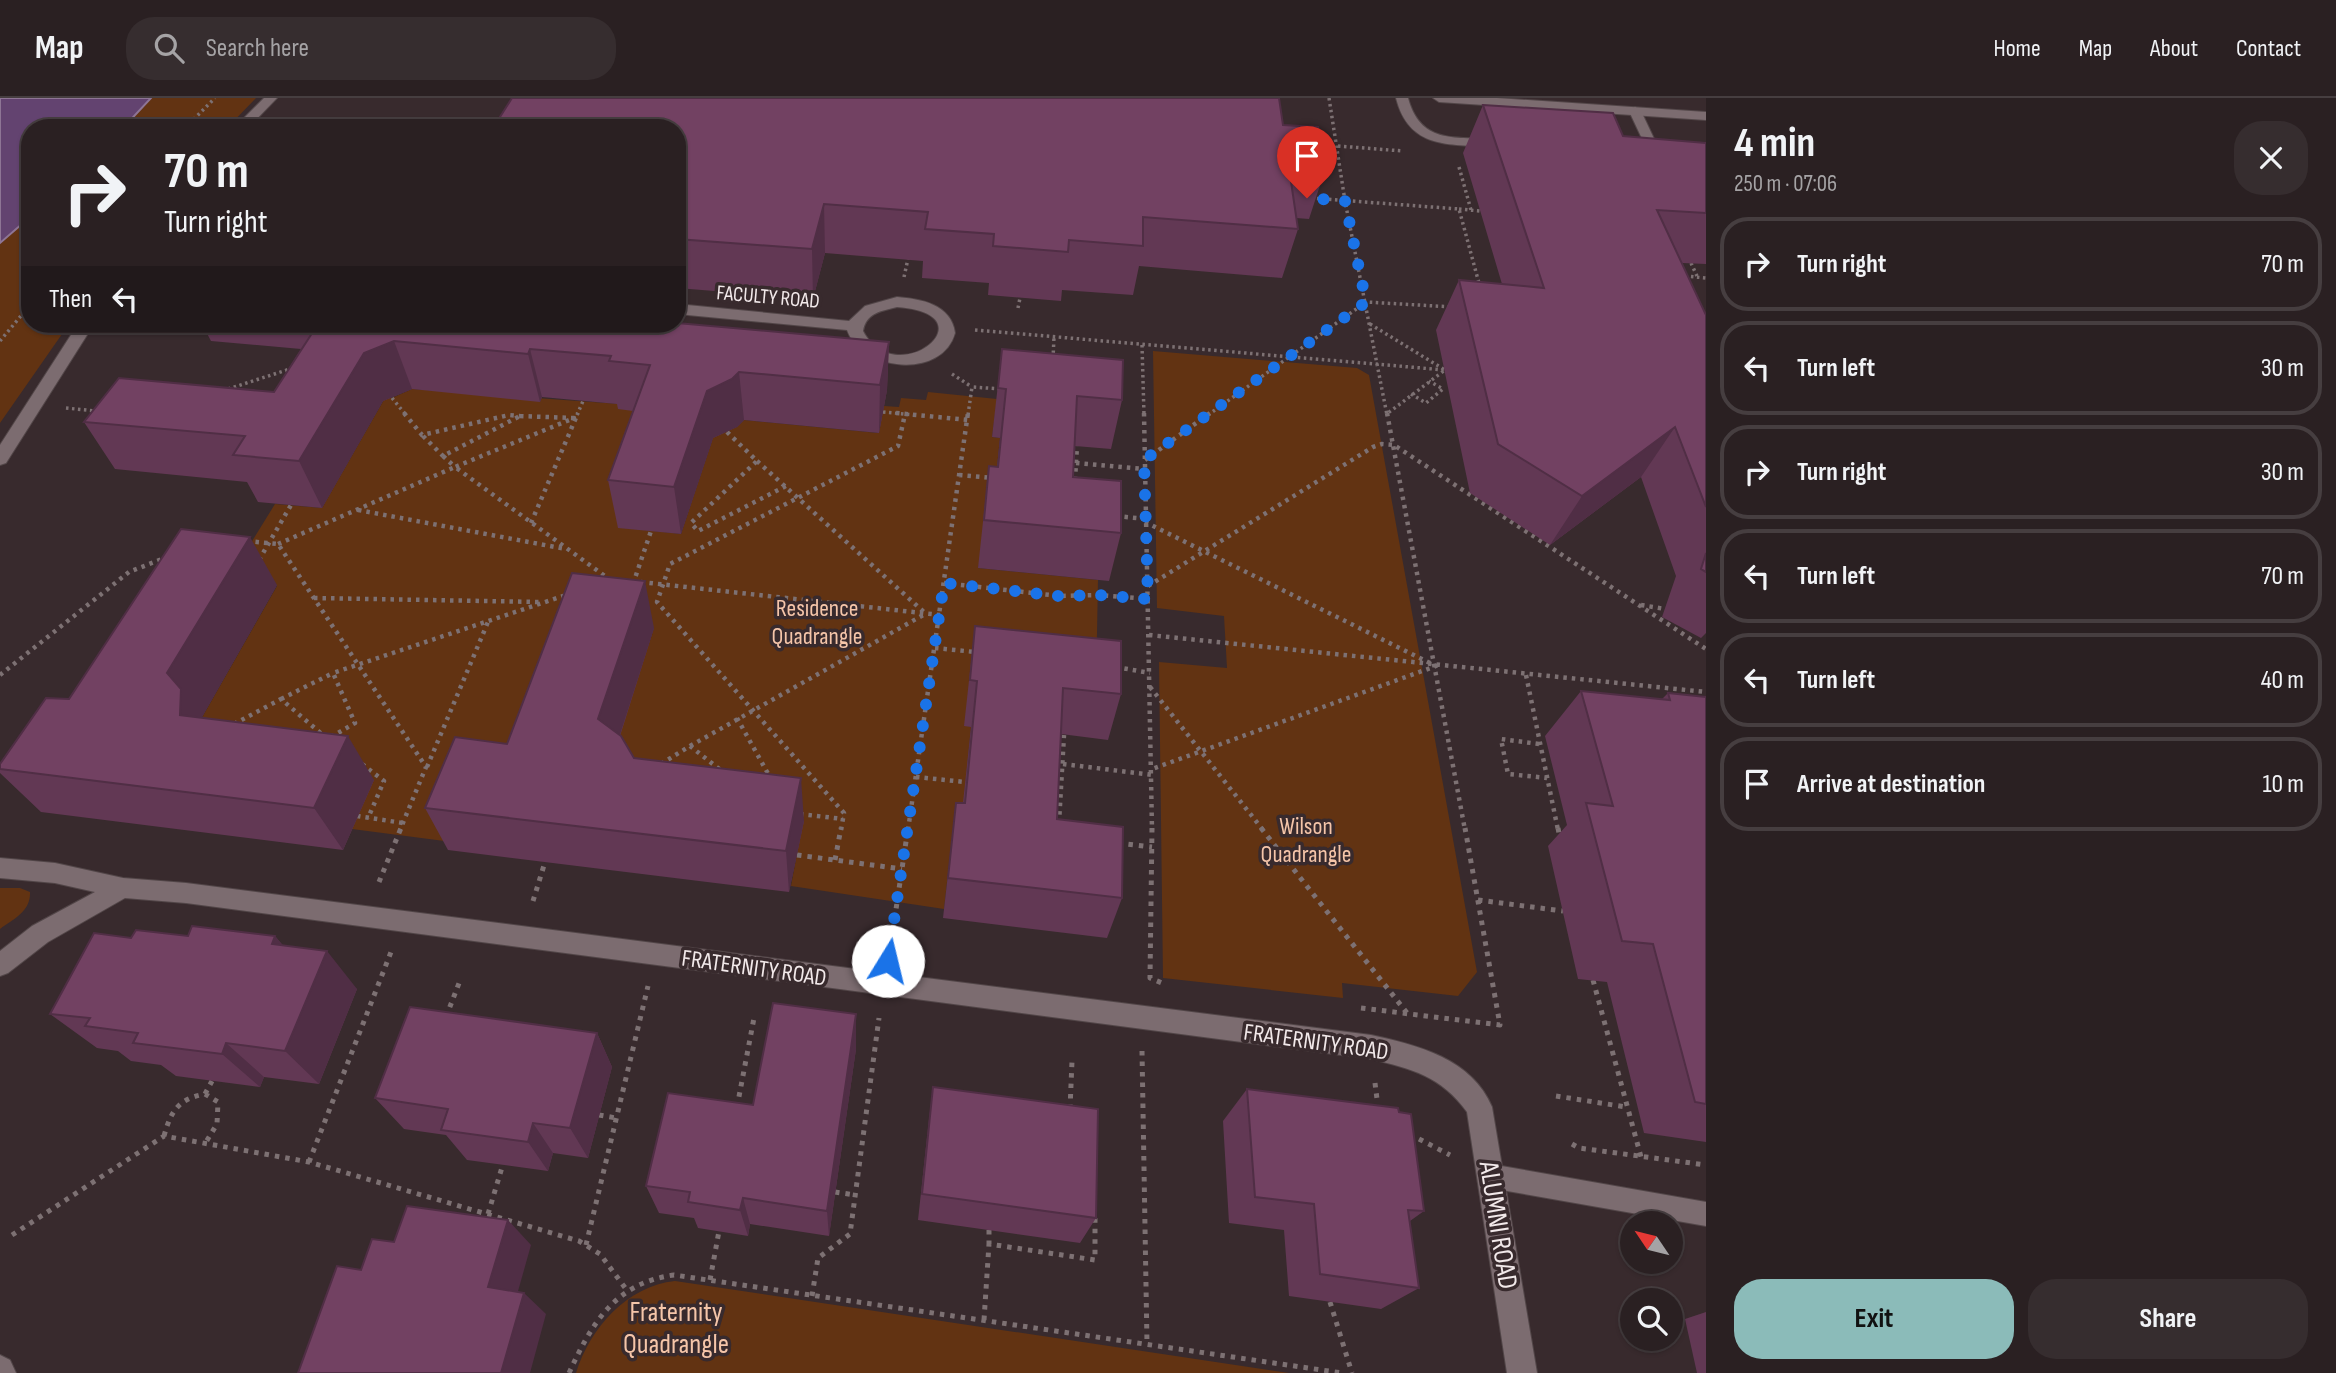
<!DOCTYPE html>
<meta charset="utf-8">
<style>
body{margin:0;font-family:"Sofia Sans Condensed",sans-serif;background:#362d2f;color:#f1f3f6;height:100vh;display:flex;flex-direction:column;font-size:26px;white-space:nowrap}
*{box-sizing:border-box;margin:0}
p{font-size:23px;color:#a5a3a5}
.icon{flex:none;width:38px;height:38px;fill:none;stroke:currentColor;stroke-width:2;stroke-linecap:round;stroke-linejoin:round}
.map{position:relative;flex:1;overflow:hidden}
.panel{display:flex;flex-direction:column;background:#2a2022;width:630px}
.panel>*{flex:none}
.hud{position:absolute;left:21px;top:21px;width:665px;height:214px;border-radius:28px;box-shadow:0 2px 5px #0004,0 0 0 2px #463e40;background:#2a2022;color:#f1f3f6;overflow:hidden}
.needle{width:46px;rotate:305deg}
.fabs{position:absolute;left:1620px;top:1113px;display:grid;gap:14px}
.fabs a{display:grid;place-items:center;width:63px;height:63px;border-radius:50%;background:#2a2022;box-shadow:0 2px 5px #0004,0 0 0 2px #463e40;font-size:35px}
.pin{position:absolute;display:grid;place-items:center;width:60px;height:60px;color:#fff;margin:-72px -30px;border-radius:50% 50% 50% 0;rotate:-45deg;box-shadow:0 0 7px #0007}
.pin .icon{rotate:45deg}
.me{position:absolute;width:77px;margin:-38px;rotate:9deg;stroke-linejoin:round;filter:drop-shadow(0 0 5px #0008)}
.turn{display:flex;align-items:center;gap:24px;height:147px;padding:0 28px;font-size:32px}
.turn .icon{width:91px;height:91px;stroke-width:2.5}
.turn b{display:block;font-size:49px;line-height:60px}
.then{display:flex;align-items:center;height:66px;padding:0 28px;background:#0003;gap:14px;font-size:26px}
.round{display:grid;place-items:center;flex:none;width:74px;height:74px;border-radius:28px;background:#362d2f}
.headline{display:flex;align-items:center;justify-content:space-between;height:119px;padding:0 28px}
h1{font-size:42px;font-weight:700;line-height:52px}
.primary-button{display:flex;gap:14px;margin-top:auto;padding:14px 28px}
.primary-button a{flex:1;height:80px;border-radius:28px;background:#8bbbb9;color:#111;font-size:28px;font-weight:700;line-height:80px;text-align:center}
.primary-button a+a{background:#362d2f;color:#f1f3f6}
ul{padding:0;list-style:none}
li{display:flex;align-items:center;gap:21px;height:94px;margin:0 14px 10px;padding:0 14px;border:4px solid #463e40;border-radius:28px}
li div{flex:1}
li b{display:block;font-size:26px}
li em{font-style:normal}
header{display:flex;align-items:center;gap:42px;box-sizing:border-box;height:98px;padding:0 35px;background:#2a2022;border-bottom:2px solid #463e40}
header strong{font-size:33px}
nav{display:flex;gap:38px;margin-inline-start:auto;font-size:24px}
.search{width:490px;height:63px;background:#362d2f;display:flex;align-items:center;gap:18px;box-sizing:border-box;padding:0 24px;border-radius:28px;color:#a5a3a5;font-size:26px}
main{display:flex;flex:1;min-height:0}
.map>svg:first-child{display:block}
.green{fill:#623312}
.water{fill:#634370;stroke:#8e7595;stroke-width:2}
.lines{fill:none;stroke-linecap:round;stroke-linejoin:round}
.lane-casing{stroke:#524648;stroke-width:2}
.street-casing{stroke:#524648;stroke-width:2}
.secondary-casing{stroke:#524648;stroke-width:2}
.path-far2{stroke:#7d7173;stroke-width:3.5;stroke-dasharray:2.5 3.5;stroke-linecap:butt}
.path-far1{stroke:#7d7173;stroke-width:4.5;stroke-dasharray:3.5 5;stroke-linecap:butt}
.path{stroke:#7d7173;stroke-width:5;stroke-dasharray:4.5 6;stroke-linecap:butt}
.lane{fill:#7c6c70;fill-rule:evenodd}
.street{fill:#7c6c70;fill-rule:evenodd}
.secondary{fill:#7c6c70;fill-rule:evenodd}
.wall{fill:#623854}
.shaded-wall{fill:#502e45}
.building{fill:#724162;stroke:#502e45;stroke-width:2}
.route{stroke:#1a73e8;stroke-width:12;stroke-dasharray:0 21.6}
.labels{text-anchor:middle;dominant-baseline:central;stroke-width:7;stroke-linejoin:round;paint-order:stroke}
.far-street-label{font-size:21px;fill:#f2e9ea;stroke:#382a2d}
.park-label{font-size:24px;fill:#f5c5a9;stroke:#382a2d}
.street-label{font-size:24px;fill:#f2e9ea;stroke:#382a2d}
.near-street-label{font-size:28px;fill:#f2e9ea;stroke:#382a2d}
.near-park-label{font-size:28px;fill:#f5c5a9;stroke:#382a2d}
</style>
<header>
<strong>Map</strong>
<div class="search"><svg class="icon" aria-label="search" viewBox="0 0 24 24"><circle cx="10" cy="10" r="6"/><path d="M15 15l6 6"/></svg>Search here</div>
<nav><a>Home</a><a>Map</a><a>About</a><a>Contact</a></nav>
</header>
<main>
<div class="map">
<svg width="1706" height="1275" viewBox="0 0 1706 1275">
<rect width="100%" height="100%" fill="#382a2d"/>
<path class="green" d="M151,0H256L227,30H123Z
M30,119V226H69L0,325V145Z
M1153,253L1357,270L1369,277L1477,874L1458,898L1342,885L1343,900L1163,880L1159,564L1227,570L1224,518L1157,510Z
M412,291L620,306L658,315L618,429L681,436L714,337L737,329L744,322L878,335L884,308L899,309L901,300L926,302L928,294L997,301L992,339L1000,340L992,418L978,470L1098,482L1096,588L964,627L971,629L959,748H951L944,811L791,788L803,723L609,670L654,530L452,744L352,731L200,623L277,488L228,482L275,406L322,410L385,300H392Z
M0,790H20L30,794C31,813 14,821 0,831Z
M675,1183L1289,1275H576C590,1230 627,1188 675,1183Z"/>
<path class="water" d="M0,0H151L123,30H30V119L0,145Z"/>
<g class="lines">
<defs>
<path id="lane" d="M1396,0H1408C1420,45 1453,39 1492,41L1498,45L1492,49C1448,46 1409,51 1396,0Z
M1635,9L1641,13L1665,64L1663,67L1659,68L1653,64L1629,13Z
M1490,1066L1706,1104V1128L1490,1090L1481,1087L1478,1078L1481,1069Z"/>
<path id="street" d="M1433,0H1497L1706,14V22L1439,4Z
M897,199C921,201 951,206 955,235C942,282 861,273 847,232L677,216V206L849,223L865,208ZM897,209C994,216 896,296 863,233C866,215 881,213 897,209Z
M0,760L55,765L123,780L186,785L1371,937C1418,947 1472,961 1492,1009L1537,1275H1507L1467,1014C1441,978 1412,971 1371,961L186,805L125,800L48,844L8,875L0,878V853L32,828L95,794L55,785L0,780Z"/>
<path id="secondary" d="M264,0H277L248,30H234Z
M78,226H94L6,365L0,367V347Z
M0,1257L10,1262L16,1275H0Z"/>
</defs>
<use href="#lane" class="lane-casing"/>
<use href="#street" class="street-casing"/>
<use href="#secondary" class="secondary-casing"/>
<path class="path-far2" d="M1329,0L1345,103L1387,317
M185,30L215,0
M1338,48L1403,53
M1459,69L1471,112
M1311,100L1459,111L1480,189
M1459,111L1480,113
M1691,165L1697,178
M1685,178L1706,180
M904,179L909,156
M1018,210L1020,200
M1370,226L1445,272L1388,315
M975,232L1445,272
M0,243L30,207
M1142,247L1144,317
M1053,261L1054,239
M952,276L972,289
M228,291L293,270
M1411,296L1426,305L1443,291L1429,283
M392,300L406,317
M66,310L95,313
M883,314L915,317
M577,317L583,303
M968,317L972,289L1003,291
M1208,317L1366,204L1453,209"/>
<path class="path-far1" d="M404,315L422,337L509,317L520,318
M896,315L968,322
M1144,315L1152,732
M1387,315L1465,732
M520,318L574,320L455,369L443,358Z
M727,334L757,363L691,425L698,433L786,388
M423,338L443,358
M1145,362L1210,315
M757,363L925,515
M1076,365L1144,371
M959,377L993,380
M1075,382L1077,348
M358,412L566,451
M1116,418L1146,421
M1145,424L1436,568L1152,671
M531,425L578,315
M247,443L278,446L426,669L400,732
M278,446L455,369L609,481
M259,462L291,407
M641,484L940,517
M944,485L1059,498L1099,497L1148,501
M633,486L651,433
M1148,488L1373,349L1382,346L1394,347L1706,551
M314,500L540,504
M1641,507L1665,511
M1149,537L1706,594
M935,550L975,554
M1116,569L1150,575
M0,577L129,474L167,459
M1526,577L1558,732
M1150,589L1263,732
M281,601L333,575
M737,620L771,681
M234,626L281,601L324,638
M331,639L355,625L333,575L569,496
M1539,646L1501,641L1508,676L1547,680
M690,648L925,516
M362,666L384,683L368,720
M661,666L690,648L723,674
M1063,666L1153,677
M427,669L488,524
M916,679L965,684
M800,716L843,721
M357,718L403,725
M1059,725L1064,637
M841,732L844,715L657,504L670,466L898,348L905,316
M908,732L968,315"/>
<path class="path" d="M1152,730L1150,880L1162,885
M1261,730L1407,915
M1558,730L1560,741
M1118,745L1152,749
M797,757L902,771
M835,762L841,730
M379,784L401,730
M1478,802L1563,813
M533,803L545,764
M890,852L908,730
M1593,882L1641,1059
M1361,910L1500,927L1465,730
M446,919L461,880
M1142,953L1147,1246
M1375,985L1377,1001
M205,996L212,983
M1556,998L1626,1009
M737,1009L754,920
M1070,1011L1072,963
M599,1017L616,1020
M164,1038C171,1013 178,1001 205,996L218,1004L217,1026L206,1044
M1419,1041L1450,1057
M1572,1046L1579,1050L1706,1067
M309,1064L391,854
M835,1094L855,1097
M488,1116L503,1066
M989,1132V1146
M12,1137L164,1038L309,1064L579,1143L600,1156L626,1191
M586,1147L648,888
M710,1182L719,1133
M812,1198L818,1160L850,1136L879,920
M1330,1204L1352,1275
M984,1222L989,1146L1095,1162V1116
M569,1275C592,1225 615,1185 674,1177L1342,1275"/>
<use href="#lane" class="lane"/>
<use href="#street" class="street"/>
<use href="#secondary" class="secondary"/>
</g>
<path class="wall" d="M1483,7L1623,38L1706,45V166L1682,165L1706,217V535L1701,540L1662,519L1676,478L1641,379L1550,447L1470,395L1436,232L1459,182L1502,186L1463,55Z
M1283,27L1325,72L1309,121L1296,120L1298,131L1282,180L1139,168L1133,197L1062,192L1061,203L988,197L989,185L922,180L923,163L825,155L813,201L677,190V30Z
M202,226H677L889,244L887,292L879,335L744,322L737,329L713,340L681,436L618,430L608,382L633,313L618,311L617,306L542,299L540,304L412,291L383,303L322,410L258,404L247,384L115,371L84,324L274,294L301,251L211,243Z
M1002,251L1122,302L1111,351L1075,348L1073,379L1121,435L1109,483L978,470L989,368L997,369L1000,340L992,339Z
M277,487L202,619L374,682L343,752L41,714L0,675V666L69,601Z
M975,528L1121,596L1108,642L1061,636L1057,721L1122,800L1107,840L943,820L956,705H963L971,629L964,628Z
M654,530L620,638L634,660L804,723L789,794L448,752L425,710Z
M1581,593L1662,601L1668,595L1706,599V1044L1644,1035L1607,884L1578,881L1548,748L1567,727L1545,638Z
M188,838H275L283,848L357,891L319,986L264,979L260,989L176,978L161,967L131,963L118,953L97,950L50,916L131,840Z
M597,935L612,969L588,1060L553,1055L548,1073L467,1062L446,1037L404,1031L375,1000Z
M856,951L829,1138L750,1126L748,1138L698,1130L694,1120L659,1115L646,1088L753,1007Z
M933,989L1096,1120L1080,1145L918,1122L929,1021Z
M1247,991L1399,1014L1424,1113L1410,1123L1419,1190L1381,1211L1289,1198L1284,1132L1229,1125L1223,1023Z
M1706,1214V1275H1697L1685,1221Z"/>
<path class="shaded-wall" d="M824,106L825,155L813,201L812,151Z
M394,243L412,291L383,303L322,410L299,363L364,255Z
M889,244L887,292L879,335L880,287Z
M530,251L542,299L540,304L528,256Z
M739,274L744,322L737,329L713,340L681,436L674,389L707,293Z
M1675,329L1641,379L1550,447L1582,398Z
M250,439L277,487L202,619L180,617L167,575Z
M645,483L654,530L611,665L598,621Z
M348,638L374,682L343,752L314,710Z
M801,680L804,723L789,794L786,753Z
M275,838L308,876L272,846Z
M327,853L357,891L319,986L285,953Z
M856,916V951L829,1138L827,1113Z
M597,935L612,969L588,1060L570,1030Z
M226,945L264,979L260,989L222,956Z
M533,1025L553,1055L548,1073L528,1044Z
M743,1100L750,1126L748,1138L740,1112Z
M508,1122L531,1147L513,1211L488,1189Z
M524,1195L546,1216L530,1275H501Z"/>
<path class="building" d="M512,0H1279L1283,27L1318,29L1325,72L1289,70L1298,131L1143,119V148L1069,142L1068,154L993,148L994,136L925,131L928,114L824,106L812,151L677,141V30H493Z
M1483,7L1613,15L1623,38L1706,45V115L1657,112L1706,217V409L1675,329L1582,398L1498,346L1459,182L1544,190Z
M677,225L889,244L880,287L739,274L732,281L707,293L674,389L608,382L650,267L609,263L611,258L530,251L528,256L394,243L364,255L299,363L233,357L245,338L84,324L119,280L274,294L318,226Z
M1002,251L1123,262L1122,302L1077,298L1073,379L1121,383V435L984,422L989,368L998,369L1006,291L998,290Z
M181,431L250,439L167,575L181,591L180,617L348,638L314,710L0,671V666L46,600L69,601Z
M1706,455V474L1701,471Z
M572,475L645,483L598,621L621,638L634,660L801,680L786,753L425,710L455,639L507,646Z
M975,528L1121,543V596L1063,590L1057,721L1123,729L1122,800L948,780L956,705H965L977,583L970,582Z
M1581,593L1670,602L1668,595L1706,599V1006L1695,1004L1653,846L1622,843L1586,705L1613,708Z
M192,828L275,838L272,846L327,853L285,953L226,945L222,956L133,945L138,935L85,928L90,920L50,916L94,835L131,840L136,832L188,838Z
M773,905L856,916L827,1113L743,1100L740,1112L688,1104L690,1094L646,1088L668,995L753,1007Z
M410,909L597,935L570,1030L533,1025L528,1044L441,1032L448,1011L375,1000Z
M933,989L1098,1011L1096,1120L922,1096Z
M1247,991L1398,1010L1399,1014L1411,1016L1424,1113L1408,1112L1419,1190L1320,1176L1314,1106L1255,1099Z
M407,1108L508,1122L488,1189L524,1195L501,1275H298L337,1168L361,1172L372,1141L394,1144Z"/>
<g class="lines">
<path class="route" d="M888,863L944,485L1059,498L1098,497L1148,501L1144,362L1366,204L1345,103L1307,100"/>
</g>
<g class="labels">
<g class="far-street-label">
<text transform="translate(768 199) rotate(5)">FACULTY ROAD</text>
</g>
<g class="park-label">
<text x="817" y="510">Residence<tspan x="817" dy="28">Quadrangle</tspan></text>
<text x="1306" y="728">Wilson<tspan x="1306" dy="28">Quadrangle</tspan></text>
</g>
<g class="street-label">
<text transform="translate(754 870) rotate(8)">FRATERNITY ROAD</text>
<text transform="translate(1316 944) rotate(8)">FRATERNITY ROAD</text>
</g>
<g class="near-street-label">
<text transform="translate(1498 1127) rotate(81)">ALUMNI ROAD</text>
</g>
<g class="near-park-label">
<text x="676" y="1214">Fraternity<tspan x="676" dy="32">Quadrangle</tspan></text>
</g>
</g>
</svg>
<div class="fabs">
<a><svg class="needle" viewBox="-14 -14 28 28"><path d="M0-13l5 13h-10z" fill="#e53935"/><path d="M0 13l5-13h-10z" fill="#a5a3a5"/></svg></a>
<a><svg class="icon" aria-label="search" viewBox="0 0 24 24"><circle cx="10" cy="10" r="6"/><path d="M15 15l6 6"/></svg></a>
</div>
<div class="pin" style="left:1307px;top:100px;background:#d93025"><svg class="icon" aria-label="arrive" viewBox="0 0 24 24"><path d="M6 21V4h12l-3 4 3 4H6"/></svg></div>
<svg class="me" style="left:888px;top:863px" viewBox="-20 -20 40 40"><circle r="19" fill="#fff"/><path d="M0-13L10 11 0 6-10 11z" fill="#1a73e8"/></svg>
<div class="hud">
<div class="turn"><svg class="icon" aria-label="right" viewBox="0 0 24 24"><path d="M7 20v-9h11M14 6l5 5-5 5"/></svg><div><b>70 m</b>Turn right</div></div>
<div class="then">Then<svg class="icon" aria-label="left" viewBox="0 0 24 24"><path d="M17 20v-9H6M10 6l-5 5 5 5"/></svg></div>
</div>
</div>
<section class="panel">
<div class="headline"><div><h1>4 min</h1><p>250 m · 07:06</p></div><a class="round"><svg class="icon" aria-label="close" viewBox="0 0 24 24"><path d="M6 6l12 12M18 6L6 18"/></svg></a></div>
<ul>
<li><svg class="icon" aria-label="right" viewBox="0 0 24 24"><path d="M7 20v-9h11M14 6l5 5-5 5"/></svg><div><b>Turn right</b></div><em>70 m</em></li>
<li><svg class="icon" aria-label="left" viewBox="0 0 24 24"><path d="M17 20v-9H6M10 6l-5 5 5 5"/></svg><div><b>Turn left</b></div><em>30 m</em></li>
<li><svg class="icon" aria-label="right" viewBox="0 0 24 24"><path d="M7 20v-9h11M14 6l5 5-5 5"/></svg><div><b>Turn right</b></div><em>30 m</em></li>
<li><svg class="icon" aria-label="left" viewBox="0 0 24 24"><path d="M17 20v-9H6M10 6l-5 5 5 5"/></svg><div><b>Turn left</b></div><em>70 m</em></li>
<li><svg class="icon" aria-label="left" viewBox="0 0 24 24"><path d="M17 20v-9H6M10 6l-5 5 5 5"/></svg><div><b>Turn left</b></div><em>40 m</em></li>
<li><svg class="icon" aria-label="arrive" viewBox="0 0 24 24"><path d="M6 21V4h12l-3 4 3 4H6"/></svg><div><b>Arrive at destination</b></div><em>10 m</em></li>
</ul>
<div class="primary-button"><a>Exit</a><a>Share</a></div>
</section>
</main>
